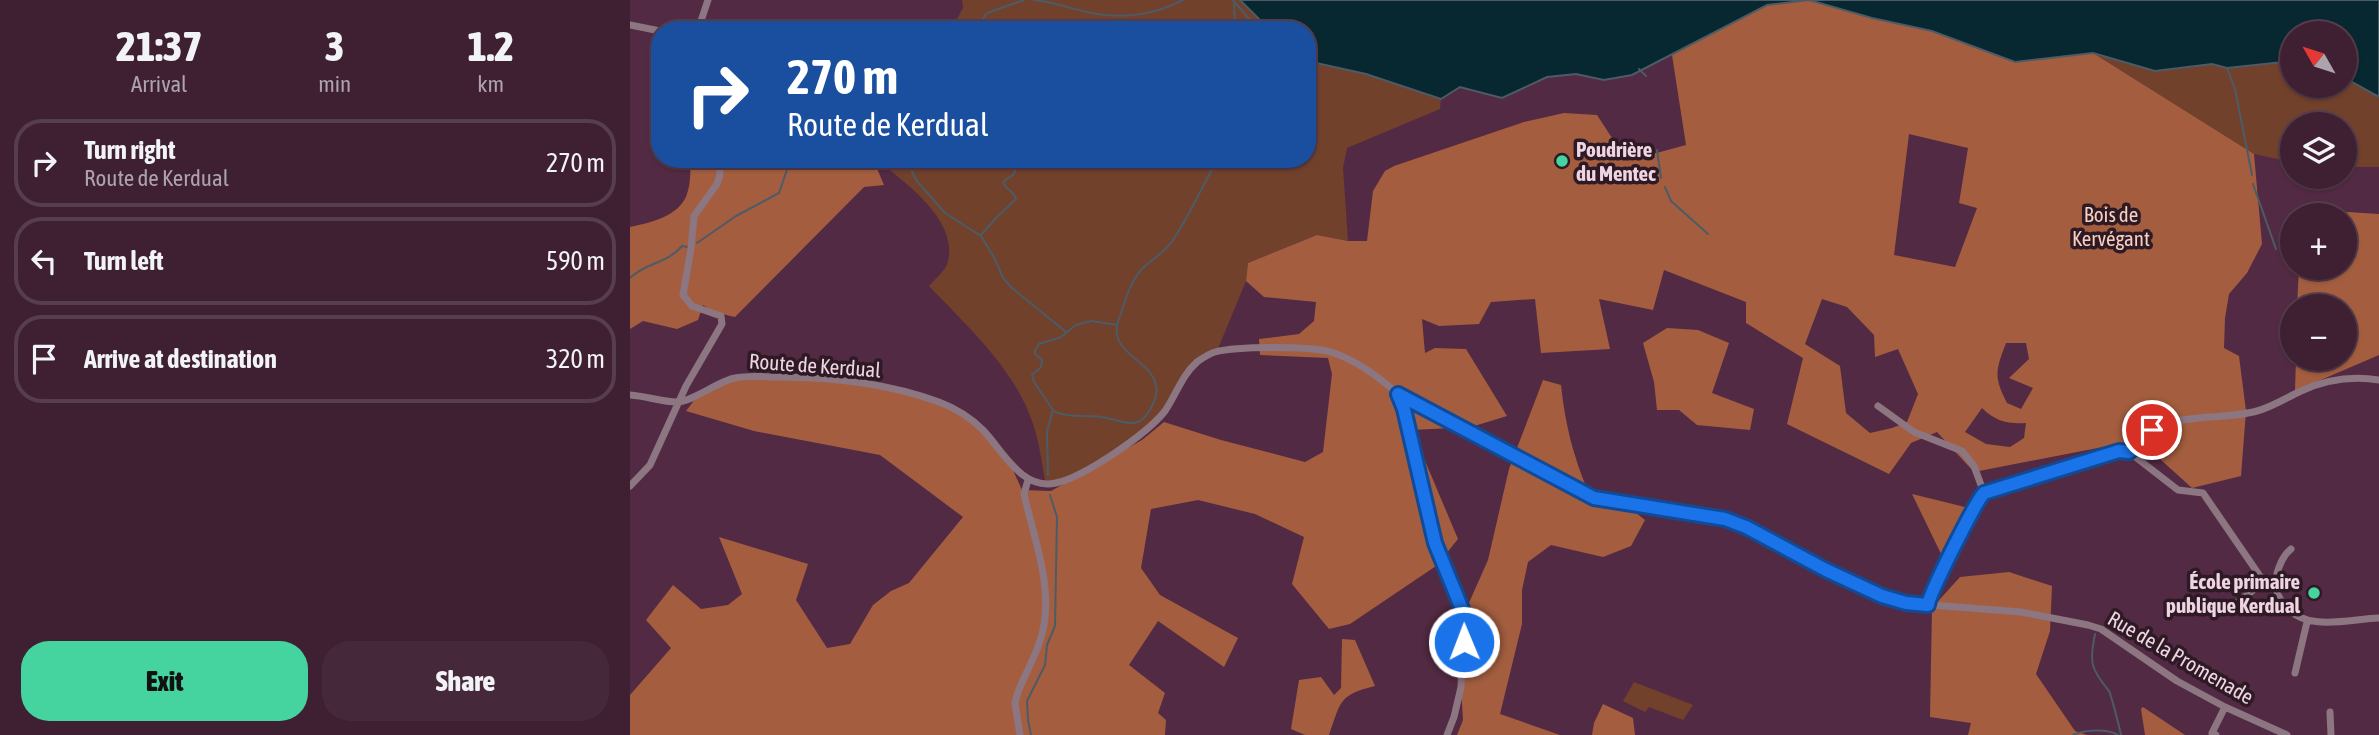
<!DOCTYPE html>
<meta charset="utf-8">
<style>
body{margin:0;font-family:"Asap Condensed",sans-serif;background:#45283a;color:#f1f3f6;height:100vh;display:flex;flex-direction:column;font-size:26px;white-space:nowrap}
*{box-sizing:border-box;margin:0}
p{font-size:23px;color:#ada3ac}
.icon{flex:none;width:38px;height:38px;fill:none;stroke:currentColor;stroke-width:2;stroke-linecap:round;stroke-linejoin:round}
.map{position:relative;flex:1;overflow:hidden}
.details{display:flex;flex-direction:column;background:#3e2032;width:630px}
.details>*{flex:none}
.banner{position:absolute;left:21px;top:21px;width:665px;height:147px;border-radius:28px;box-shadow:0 2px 5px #0004,0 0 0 2px #573e4d;background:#1a4fa0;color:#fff;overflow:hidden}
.needle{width:46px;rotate:309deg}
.controls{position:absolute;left:1650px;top:21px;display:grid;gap:14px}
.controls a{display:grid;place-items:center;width:77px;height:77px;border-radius:50%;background:#3e2032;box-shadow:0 2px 5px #0004,0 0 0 2px #573e4d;font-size:35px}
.pin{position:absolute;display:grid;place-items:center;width:60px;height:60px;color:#fff;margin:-30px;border:4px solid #fff;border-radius:50%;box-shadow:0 2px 7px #0007}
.me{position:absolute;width:77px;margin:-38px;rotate:359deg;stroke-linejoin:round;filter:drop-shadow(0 0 5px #0008)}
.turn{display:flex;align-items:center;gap:24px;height:147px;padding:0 21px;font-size:32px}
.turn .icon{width:91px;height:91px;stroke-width:2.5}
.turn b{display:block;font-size:49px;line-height:60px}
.eta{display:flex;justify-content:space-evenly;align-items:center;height:119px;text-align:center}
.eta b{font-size:42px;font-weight:800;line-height:49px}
.primary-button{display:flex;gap:14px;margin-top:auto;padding:14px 21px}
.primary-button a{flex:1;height:80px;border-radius:28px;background:#45d49f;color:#111;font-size:28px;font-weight:800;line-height:80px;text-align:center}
.primary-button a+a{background:#45283a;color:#f1f3f6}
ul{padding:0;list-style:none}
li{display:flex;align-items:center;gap:21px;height:88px;margin:0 14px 10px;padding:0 7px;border:4px solid #573e4d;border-radius:28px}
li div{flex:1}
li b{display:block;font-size:26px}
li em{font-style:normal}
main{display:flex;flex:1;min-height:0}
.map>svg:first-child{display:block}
.green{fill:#71412c}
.forest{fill:#a45e3f;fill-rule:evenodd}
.water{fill:#072731;stroke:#4d5b66;stroke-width:2}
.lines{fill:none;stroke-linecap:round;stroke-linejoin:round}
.stream{stroke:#4d5b66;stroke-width:2}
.minor{stroke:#8c7682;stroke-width:7}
.route-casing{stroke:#114b97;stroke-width:18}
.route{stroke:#1a73e8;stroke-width:12}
.poi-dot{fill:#45d49f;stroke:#2d1a25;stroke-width:2.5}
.labels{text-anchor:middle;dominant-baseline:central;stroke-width:7;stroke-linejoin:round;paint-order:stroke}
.poi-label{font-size:21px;font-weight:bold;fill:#efd4e2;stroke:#2d1a25;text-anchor:start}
.park-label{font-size:21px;fill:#f9d0be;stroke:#2d1a25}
.street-label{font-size:21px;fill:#efd4e2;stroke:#2d1a25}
</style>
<main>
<section class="details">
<div class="eta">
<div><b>21:37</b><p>Arrival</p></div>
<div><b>3</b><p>min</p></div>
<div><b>1.2</b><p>km</p></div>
</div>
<ul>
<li><svg class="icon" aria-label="right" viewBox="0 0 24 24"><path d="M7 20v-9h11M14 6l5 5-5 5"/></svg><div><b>Turn right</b><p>Route de Kerdual</p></div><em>270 m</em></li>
<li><svg class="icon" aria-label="left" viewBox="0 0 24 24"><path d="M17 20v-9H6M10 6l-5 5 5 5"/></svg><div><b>Turn left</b></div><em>590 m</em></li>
<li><svg class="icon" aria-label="arrive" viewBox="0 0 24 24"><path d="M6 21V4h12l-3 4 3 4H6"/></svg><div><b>Arrive at destination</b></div><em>320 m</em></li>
</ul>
<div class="primary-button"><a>Exit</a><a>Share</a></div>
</section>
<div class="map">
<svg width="1749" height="735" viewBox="0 0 1749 735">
<rect width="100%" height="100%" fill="#532a43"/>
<path class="green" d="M332,0H610L640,30H321L333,8Z
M1463,53L1525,71L1582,64L1597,68L1662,61V86H1715V78L1749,97V167H1715V124H1662V162L1624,154Z
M677,61L736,74L811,99L810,109L717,148L713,168L718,241L687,235L618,263L616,281L587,351L565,364L542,399L517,430L438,479L416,485C412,466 410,445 404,427C387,371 338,327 299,286C305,279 317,269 318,261C328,219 274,182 246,159H677Z
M1004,682L1063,705L1053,720L1019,707L1015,712L993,701Z"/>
<path class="forest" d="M1179,0L1242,18L1302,31L1385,62L1463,53L1624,154L1632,244L1617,273L1599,294L1595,318L1594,348L1609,356L1616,411L1611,476L1562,488L1509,440L1344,472L1307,432L1281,443L1259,474L1157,424L1173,358L1116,323V302L1034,270L1023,310L969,299L980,349L911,353L905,299L861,302L849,324L809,326L792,319L795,353L805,348L836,349L877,416L841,427L782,430L828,539L806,566L720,624L699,629L662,584L674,537L625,514L568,500L521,509L511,568L530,595L608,638L594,667L528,621L499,665L535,693L528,713L536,720L535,735H0V695L41,648L16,620L43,585L71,609L98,605L112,594L89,537L178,564L166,600L197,648L220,644L243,605L261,591L279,583L333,517L250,455L124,431L56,411L69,394L99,379L172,377L265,388L335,415L378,459L392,490L421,491L512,440L534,422L591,440L675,462L693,452L702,374L698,358L630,355L629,339L669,334L684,321L686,302L634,297L616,281L618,263L687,235L718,241H737L743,191L755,171L764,166L894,122L934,113L967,115L997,161L1056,145L1042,55L1137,5ZM1279,134L1338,148L1329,203L1347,208L1325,267L1264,255ZM1192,299L1217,307L1244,335L1245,357L1268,349L1288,394L1277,422L1262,428L1240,433L1216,413L1210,366L1175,344ZM1376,343H1396L1399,359L1379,378L1403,388L1391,409L1377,403C1363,376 1366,370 1376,343ZM1352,408C1365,421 1377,424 1396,423L1394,438L1380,447L1356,444L1335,432Z
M61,159H243L254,185L234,187L105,317L83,312L73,305L68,320L47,329L13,321L0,329V227C20,223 50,216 57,194C61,183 60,170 61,159Z
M1670,209L1749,214V355L1665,391L1666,359H1715V306H1667L1669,268H1715V215H1670Z
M1037,328L1068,330L1099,343L1082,393L1124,409L1120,430L1067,425L1049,410H1027L1024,382L1013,343Z
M913,380L931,385C935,423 943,456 958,491L1000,508L1015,520L1001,546L973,557L921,545L898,562L892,590V624L870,714L930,735H827L833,720L831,687L834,614L858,560L879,469Z
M1282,494L1343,509L1314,560Z
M1379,572L1422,586L1420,631L1406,674L1445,731L1457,735H1338L1341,723L1300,717L1302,608L1330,577Z
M712,639L725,640L745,686C708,695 711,702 699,735H675L661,729L669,680L691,677L704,695L711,688Z
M973,704L1003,718L1005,735H962L964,723Z
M1513,707L1555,735H1515L1511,709Z"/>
<path class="water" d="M610,0H1749V97L1715,78V33H1662V61L1597,68L1582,64L1525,71L1463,53L1385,62L1302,31L1242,18L1179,0L1137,5L1002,75L974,80L946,74L917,77L872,98L830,87L811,99L736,74L677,61V30H640Z"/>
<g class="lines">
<path class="stream" d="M404,0C423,2 439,8 457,12C490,20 524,15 553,0
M603,0L619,19L621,30
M345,30L357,13L394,0
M603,30L605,27L604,4
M1597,68L1605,89L1622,175
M1009,69L1016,76
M1027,150L1031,178
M228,159C247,168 260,171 280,167L283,159
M420,159C438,176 452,166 473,159
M280,167L286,180L315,213L351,236L365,259L373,278L382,288L436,332
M1623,184L1646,249
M1035,187L1041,201L1078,234
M351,235L366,218L386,199C384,191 375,189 373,182L384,174L388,159
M67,243L106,216L149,193L159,164L164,159
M0,278C15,263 38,263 52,246L58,247
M423,411C439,418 454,415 471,417C495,420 508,434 522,406C525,400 528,393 526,386C522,360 482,355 487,325
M418,475L417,431L423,410L404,382L402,375L411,367L412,360L405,354V350L409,344L431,337L446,325L461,321L487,325C494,306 499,280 515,266C525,257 535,252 543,240C560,215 572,186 588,159
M1465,634C1459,663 1461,669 1479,691C1481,694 1490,730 1491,735
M401,735L398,720L397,701L415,665L417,645L425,626L427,517L420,495
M1443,735C1454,730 1477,728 1488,735"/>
<path class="minor" d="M0,25L30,31
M59,30L70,24L78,0
M0,395C16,396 32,402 47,402C62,402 88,381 105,378C118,375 134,377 148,377C203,377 257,383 309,402C325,408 341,418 353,430C373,451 392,491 426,483C454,477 517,434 535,411C546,395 552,375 567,362C573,358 578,354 585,352C607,346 680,346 701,352C726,360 749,377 768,394L964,498L1095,519L1116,527L1196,570L1252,595L1276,603L1391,612L1458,625L1471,629L1547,681L1595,707L1657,735
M768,395L774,409L805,543L834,614L831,687L824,717L817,735
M1248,406L1284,432L1332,451L1344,466L1354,493
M1499,452L1548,490L1573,493L1634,582
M0,486L20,465L56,386L92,324L91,316L62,306L53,295L61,249L64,216L87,184L90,175L89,159
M1661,549C1651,557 1647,571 1645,583C1645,591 1651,601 1656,607C1678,632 1719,619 1749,618
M1565,604L1589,609L1601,607L1634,582L1637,583
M1299,605L1302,590L1322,555L1348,501L1357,491L1489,451L1499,452C1529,407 1583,423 1627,411C1642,407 1656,398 1671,391C1695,380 1723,376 1749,380
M1665,673L1677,622
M1700,712L1701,735
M390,735L385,703L387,695C394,675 407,655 412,634C424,588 404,539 394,494L398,480
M1586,735L1582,733L1595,707"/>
</g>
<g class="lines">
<defs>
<path id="route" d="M834,642V614L805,543L774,409L768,394L964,498L1095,519L1116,527L1196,570L1252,596L1276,603L1298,605C1299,594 1346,501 1354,493L1489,451L1499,452L1522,430"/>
</defs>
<use href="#route" class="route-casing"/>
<use href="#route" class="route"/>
</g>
<g class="poi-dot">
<circle cx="932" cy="161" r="7"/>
<circle cx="1684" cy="593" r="7"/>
</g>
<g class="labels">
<g class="poi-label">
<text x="946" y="149">Poudrière<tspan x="946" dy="24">du Mentec</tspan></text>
<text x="1670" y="581" text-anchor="end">École primaire<tspan x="1670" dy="24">publique Kerdual</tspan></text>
</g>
<g class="park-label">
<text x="1481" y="214">Bois de<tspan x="1481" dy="24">Kervégant</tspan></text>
</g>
<g class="street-label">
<text transform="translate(185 365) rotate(4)">Route de Kerdual</text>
<text transform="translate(1551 657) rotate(30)">Rue de la Promenade</text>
</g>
</g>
</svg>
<div class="controls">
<a><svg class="needle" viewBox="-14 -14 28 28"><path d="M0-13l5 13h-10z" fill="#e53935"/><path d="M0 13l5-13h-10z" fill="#ada3ac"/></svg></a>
<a><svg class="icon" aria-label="layers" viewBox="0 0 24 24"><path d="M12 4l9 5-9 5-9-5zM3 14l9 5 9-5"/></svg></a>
<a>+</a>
<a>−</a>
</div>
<div class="pin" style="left:1522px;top:430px;background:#d93025"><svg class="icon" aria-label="arrive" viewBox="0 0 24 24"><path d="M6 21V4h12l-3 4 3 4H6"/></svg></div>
<svg class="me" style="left:834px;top:642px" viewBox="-20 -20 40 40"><circle r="17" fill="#1a73e8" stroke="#fff" stroke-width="3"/><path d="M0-11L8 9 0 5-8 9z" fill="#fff"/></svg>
<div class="banner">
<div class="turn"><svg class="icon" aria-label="right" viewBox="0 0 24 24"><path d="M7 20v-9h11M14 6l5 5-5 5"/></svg><div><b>270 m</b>Route de Kerdual</div></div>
</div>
</div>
</main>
